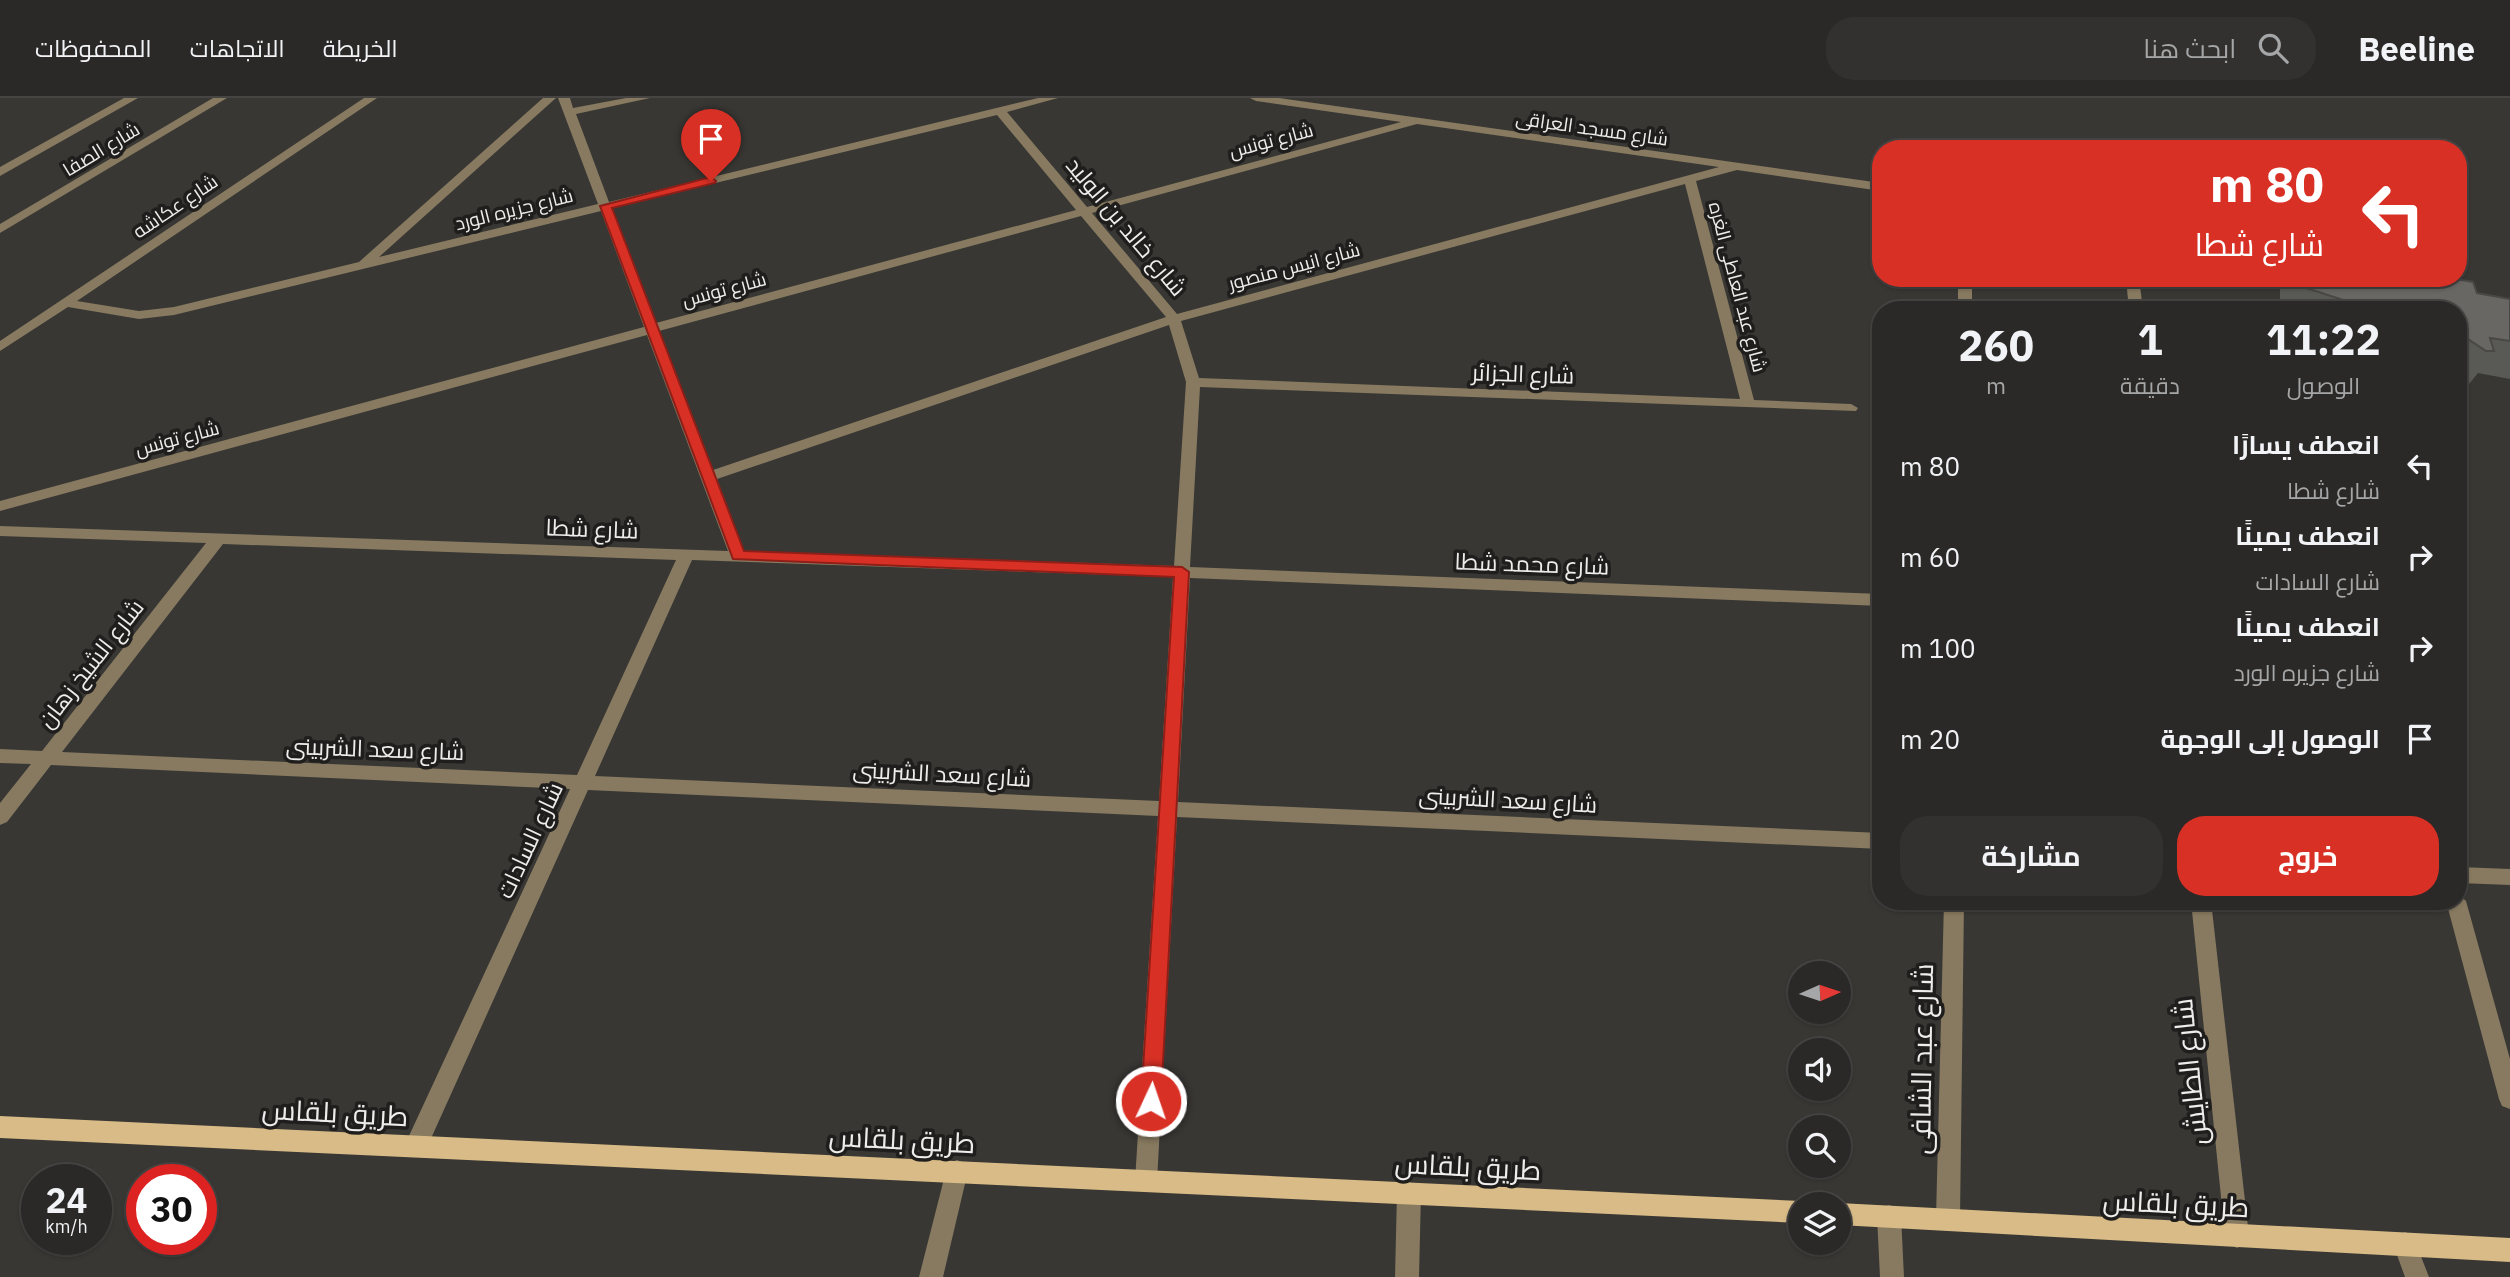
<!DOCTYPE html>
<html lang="ar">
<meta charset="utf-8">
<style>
body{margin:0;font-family:"IBM Plex Sans",Cairo,sans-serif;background:#32312f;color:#f1f3f6;direction:rtl;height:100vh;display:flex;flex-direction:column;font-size:26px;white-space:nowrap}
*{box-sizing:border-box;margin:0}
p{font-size:23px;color:#a5a6a7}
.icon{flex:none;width:38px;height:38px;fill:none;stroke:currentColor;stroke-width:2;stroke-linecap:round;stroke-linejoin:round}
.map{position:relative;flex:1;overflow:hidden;direction:ltr}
.side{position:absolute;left:1872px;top:203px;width:595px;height:609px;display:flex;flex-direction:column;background:#2a2927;border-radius:28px;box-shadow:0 2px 5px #0004,0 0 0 2px #464544;direction:rtl}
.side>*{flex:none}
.hud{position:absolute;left:1872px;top:42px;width:595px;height:147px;border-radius:28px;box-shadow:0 2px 5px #0004,0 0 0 2px #464544;direction:rtl;background:#d93025;color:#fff;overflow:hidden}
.needle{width:46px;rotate:87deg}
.buttons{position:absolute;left:1788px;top:863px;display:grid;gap:14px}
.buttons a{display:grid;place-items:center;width:63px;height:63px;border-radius:50%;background:#2a2927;box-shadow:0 2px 5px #0004,0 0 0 2px #464544;font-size:35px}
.speed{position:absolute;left:21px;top:1066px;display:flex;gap:14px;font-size:35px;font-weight:700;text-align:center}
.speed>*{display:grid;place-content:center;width:91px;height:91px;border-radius:50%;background:#2a2927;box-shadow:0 2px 5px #0004,0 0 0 2px #464544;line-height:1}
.speed small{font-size:18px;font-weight:400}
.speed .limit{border:10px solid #d22;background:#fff;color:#111}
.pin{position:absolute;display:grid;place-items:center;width:60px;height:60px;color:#fff;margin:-72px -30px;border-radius:50% 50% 50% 0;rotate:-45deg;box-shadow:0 0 7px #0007}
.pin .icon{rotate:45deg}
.me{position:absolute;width:77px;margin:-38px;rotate:3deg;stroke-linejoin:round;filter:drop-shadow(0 0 5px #0008)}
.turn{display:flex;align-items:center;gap:24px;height:147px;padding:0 28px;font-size:32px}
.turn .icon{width:91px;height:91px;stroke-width:2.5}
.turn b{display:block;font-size:49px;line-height:60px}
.eta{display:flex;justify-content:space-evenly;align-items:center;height:119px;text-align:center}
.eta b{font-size:42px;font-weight:700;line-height:49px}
.action{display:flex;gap:14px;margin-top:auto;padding:14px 28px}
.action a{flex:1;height:80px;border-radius:28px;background:#d93025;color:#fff;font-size:28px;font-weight:700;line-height:80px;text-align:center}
.action a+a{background:#32312f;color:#f1f3f6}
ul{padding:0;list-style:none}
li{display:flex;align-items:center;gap:21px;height:91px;padding:0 28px}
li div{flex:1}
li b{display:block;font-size:26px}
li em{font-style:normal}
header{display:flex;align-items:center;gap:42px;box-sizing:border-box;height:98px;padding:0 35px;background:#2a2927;border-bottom:2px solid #464544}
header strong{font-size:33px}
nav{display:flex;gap:38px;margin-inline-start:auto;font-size:24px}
.search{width:490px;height:63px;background:#32312f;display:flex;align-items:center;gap:18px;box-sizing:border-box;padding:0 24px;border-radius:28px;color:#a5a6a7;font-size:26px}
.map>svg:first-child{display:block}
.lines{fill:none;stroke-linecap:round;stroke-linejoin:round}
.minor{fill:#877a60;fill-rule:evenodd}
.major{fill:#d8bb86;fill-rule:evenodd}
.wall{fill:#595955}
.building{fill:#686763;stroke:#494845;stroke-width:2}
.route{fill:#d93025;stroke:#8d1f18;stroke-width:2}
.labels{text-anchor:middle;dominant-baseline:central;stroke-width:7;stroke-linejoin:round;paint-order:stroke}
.far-street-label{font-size:19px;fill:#eeedeb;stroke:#1f1e1d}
.street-label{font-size:23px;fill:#eeedeb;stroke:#1f1e1d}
.near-street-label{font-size:28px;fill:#eeedeb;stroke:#1f1e1d}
</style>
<header>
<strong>Beeline</strong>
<div class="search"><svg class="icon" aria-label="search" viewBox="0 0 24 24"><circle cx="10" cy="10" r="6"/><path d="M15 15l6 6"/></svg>ابحث هنا</div>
<nav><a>الخريطة</a><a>الاتجاهات</a><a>المحفوظات</a></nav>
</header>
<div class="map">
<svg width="2510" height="1179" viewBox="0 0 2510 1179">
<rect width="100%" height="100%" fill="#383734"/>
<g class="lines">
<path class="minor" d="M124,0H138L0,78V69Z
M213,0H227L0,135V126Z
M364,0H377L77,203L139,213L174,209L359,164L543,0H556L379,159L598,106L558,0H570L573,10L626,0H650L576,16L609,104L1038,0H1058L1007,14L1087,109L1401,24L1256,3L1250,0H1279L1881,85V93L1737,72L1696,83L1754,302L1851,306L1858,310L1856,313L1200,289L1190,469L1881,496V508L1190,480L1178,704L1881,735V751L1177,719L1157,1083L1154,1091L1146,1094L1138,1091L1135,1083L1158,718L588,692L424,1056L416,1059L408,1056L405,1048L408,1040L570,691L51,667L7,724L0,727V705L31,666L0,665V651L42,653L206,445L0,438V428L728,453L647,237L0,413V403L644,229L601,113L174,217L139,221L68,209L0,253V243ZM997,17L1076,112L656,225L612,110ZM1417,26L1719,69L1177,216L1092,115ZM1685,86L1740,301L1199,280L1181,223ZM1081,118L1166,219L713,372L659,233ZM1169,227L1186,284L1174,468L744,453L717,381ZM223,446L676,462L577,677L62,654ZM692,462L1173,479L1159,703L595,678Z
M1958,180H1972V212H1958Z
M2126,180H2139L2143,212H2129Z
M2459,769L2510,771V787L2459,785Z
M2459,796L2466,803L2510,961V1011L2502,1008L2499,1001L2446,803H2459Z
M1944,803H1964L1960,1120L1956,1128L1948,1132L1940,1128L1936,1120Z
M2191,803H2211L2249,1138L2245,1146L2237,1150L2229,1146L2225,1138Z
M957,1062L965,1065L968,1073L943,1179H919L946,1073L949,1065Z
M1409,1084L1417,1087L1421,1095L1419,1179H1395L1397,1095L1401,1087Z
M1889,1107L1897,1110L1901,1118L1904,1179H1880L1877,1118L1881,1110Z
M2405,1134L2413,1138L2429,1179H2405L2393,1146L2397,1138Z"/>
<path class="major" d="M0,1018L1801,1103L1809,1106H1801V1125L0,1040Z
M1839,1105L2510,1140V1164L1839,1127V1106H1835Z"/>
</g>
<path class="wall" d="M2284,180H2450L2477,195L2510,201V281L2478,275L2469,286H2461L2459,284V212H2280V188Z"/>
<path class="building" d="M2300,180H2309V182L2325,180H2450L2473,184L2477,195L2510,201V243L2490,240L2494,253H2486L2459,235V212H2374L2300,188Z"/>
<path class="route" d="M711,79L716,83L715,85L612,110L744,453L1182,469L1189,474L1161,1003L1158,1010L1151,1012L1144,1010L1141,1003L1174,479L733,461L600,108Z"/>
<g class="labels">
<g class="far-street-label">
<text transform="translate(1592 30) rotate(8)">شارع مسجد العراقى</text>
<text transform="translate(1271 42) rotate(-15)">شارع تونس</text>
<text transform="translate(101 51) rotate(-31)">شارع الصفا</text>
<text transform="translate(175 108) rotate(-34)">شارع عكاشه</text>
<text transform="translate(514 111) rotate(-14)">شارع جزيره الورد</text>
<text transform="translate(1294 168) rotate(-15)">شارع انيس منصور</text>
<text transform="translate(1738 189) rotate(75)">شارع عبد العاطى الغره</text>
<text transform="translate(724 191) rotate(-15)">شارع تونس</text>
<text transform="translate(177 340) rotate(-15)">شارع تونس</text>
</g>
<g class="street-label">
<text transform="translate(1127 128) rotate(50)">شارع خالد بن الوليد</text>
<text transform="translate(1523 275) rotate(2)">شارع الجزائر</text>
<text transform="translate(592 430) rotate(2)">شارع شطا</text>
<text transform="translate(1532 465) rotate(2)">شارع محمد شطا</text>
<text transform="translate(90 565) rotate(-52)">شارع الشيخ زهان</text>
<text transform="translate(375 650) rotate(2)">شارع سعد الشربينى</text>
<text transform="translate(942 675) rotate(3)">شارع سعد الشربينى</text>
<text transform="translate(1508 701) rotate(3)">شارع سعد الشربينى</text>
<text transform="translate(529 742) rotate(-65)">شارع السادات</text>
</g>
<g class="near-street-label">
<text transform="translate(1921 961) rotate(-89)">شارع عبد الشافى</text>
<text transform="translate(2189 974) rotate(-96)">شارع الطايش</text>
<text transform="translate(335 1014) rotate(3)">طريق بلقاس</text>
<text transform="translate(902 1041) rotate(3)">طريق بلقاس</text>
<text transform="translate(1468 1068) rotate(3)">طريق بلقاس</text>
<text transform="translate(2176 1105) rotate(3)">طريق بلقاس</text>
</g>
</g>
</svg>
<div class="buttons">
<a><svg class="needle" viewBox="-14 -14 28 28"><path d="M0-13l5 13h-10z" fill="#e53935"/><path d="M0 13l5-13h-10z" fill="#a5a6a7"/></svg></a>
<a><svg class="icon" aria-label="sound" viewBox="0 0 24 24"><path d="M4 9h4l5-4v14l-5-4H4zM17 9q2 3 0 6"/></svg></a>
<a><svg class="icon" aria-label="search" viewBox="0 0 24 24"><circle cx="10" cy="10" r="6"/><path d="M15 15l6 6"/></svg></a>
<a><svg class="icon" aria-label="layers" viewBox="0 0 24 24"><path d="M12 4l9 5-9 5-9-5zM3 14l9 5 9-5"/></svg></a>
</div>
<div class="speed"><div>24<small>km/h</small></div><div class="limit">30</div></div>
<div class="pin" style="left:711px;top:83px;background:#d93025"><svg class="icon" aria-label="arrive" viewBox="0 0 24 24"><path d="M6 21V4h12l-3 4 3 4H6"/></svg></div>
<svg class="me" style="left:1151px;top:1003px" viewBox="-20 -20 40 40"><circle r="17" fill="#d93025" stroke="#fff" stroke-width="3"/><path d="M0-11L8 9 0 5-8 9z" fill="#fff"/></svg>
<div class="hud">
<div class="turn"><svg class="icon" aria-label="left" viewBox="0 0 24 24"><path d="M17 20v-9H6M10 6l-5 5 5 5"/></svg><div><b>80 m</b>شارع شطا</div></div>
</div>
<section class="side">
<div class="eta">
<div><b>11:22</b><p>الوصول</p></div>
<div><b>1</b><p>دقيقة</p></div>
<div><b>260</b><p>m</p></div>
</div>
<ul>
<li><svg class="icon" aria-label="left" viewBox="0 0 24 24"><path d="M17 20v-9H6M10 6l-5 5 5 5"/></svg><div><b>انعطف يسارًا</b><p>شارع شطا</p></div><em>80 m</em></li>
<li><svg class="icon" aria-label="right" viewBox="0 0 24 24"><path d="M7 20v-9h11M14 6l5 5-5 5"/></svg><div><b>انعطف يمينًا</b><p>شارع السادات</p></div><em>60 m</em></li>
<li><svg class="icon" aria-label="right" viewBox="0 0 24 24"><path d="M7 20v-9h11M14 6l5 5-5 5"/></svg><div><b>انعطف يمينًا</b><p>شارع جزيره الورد</p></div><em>100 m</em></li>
<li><svg class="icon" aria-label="arrive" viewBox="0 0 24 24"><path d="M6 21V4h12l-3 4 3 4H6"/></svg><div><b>الوصول إلى الوجهة</b></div><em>20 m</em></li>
</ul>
<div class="action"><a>خروج</a><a>مشاركة</a></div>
</section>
</div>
